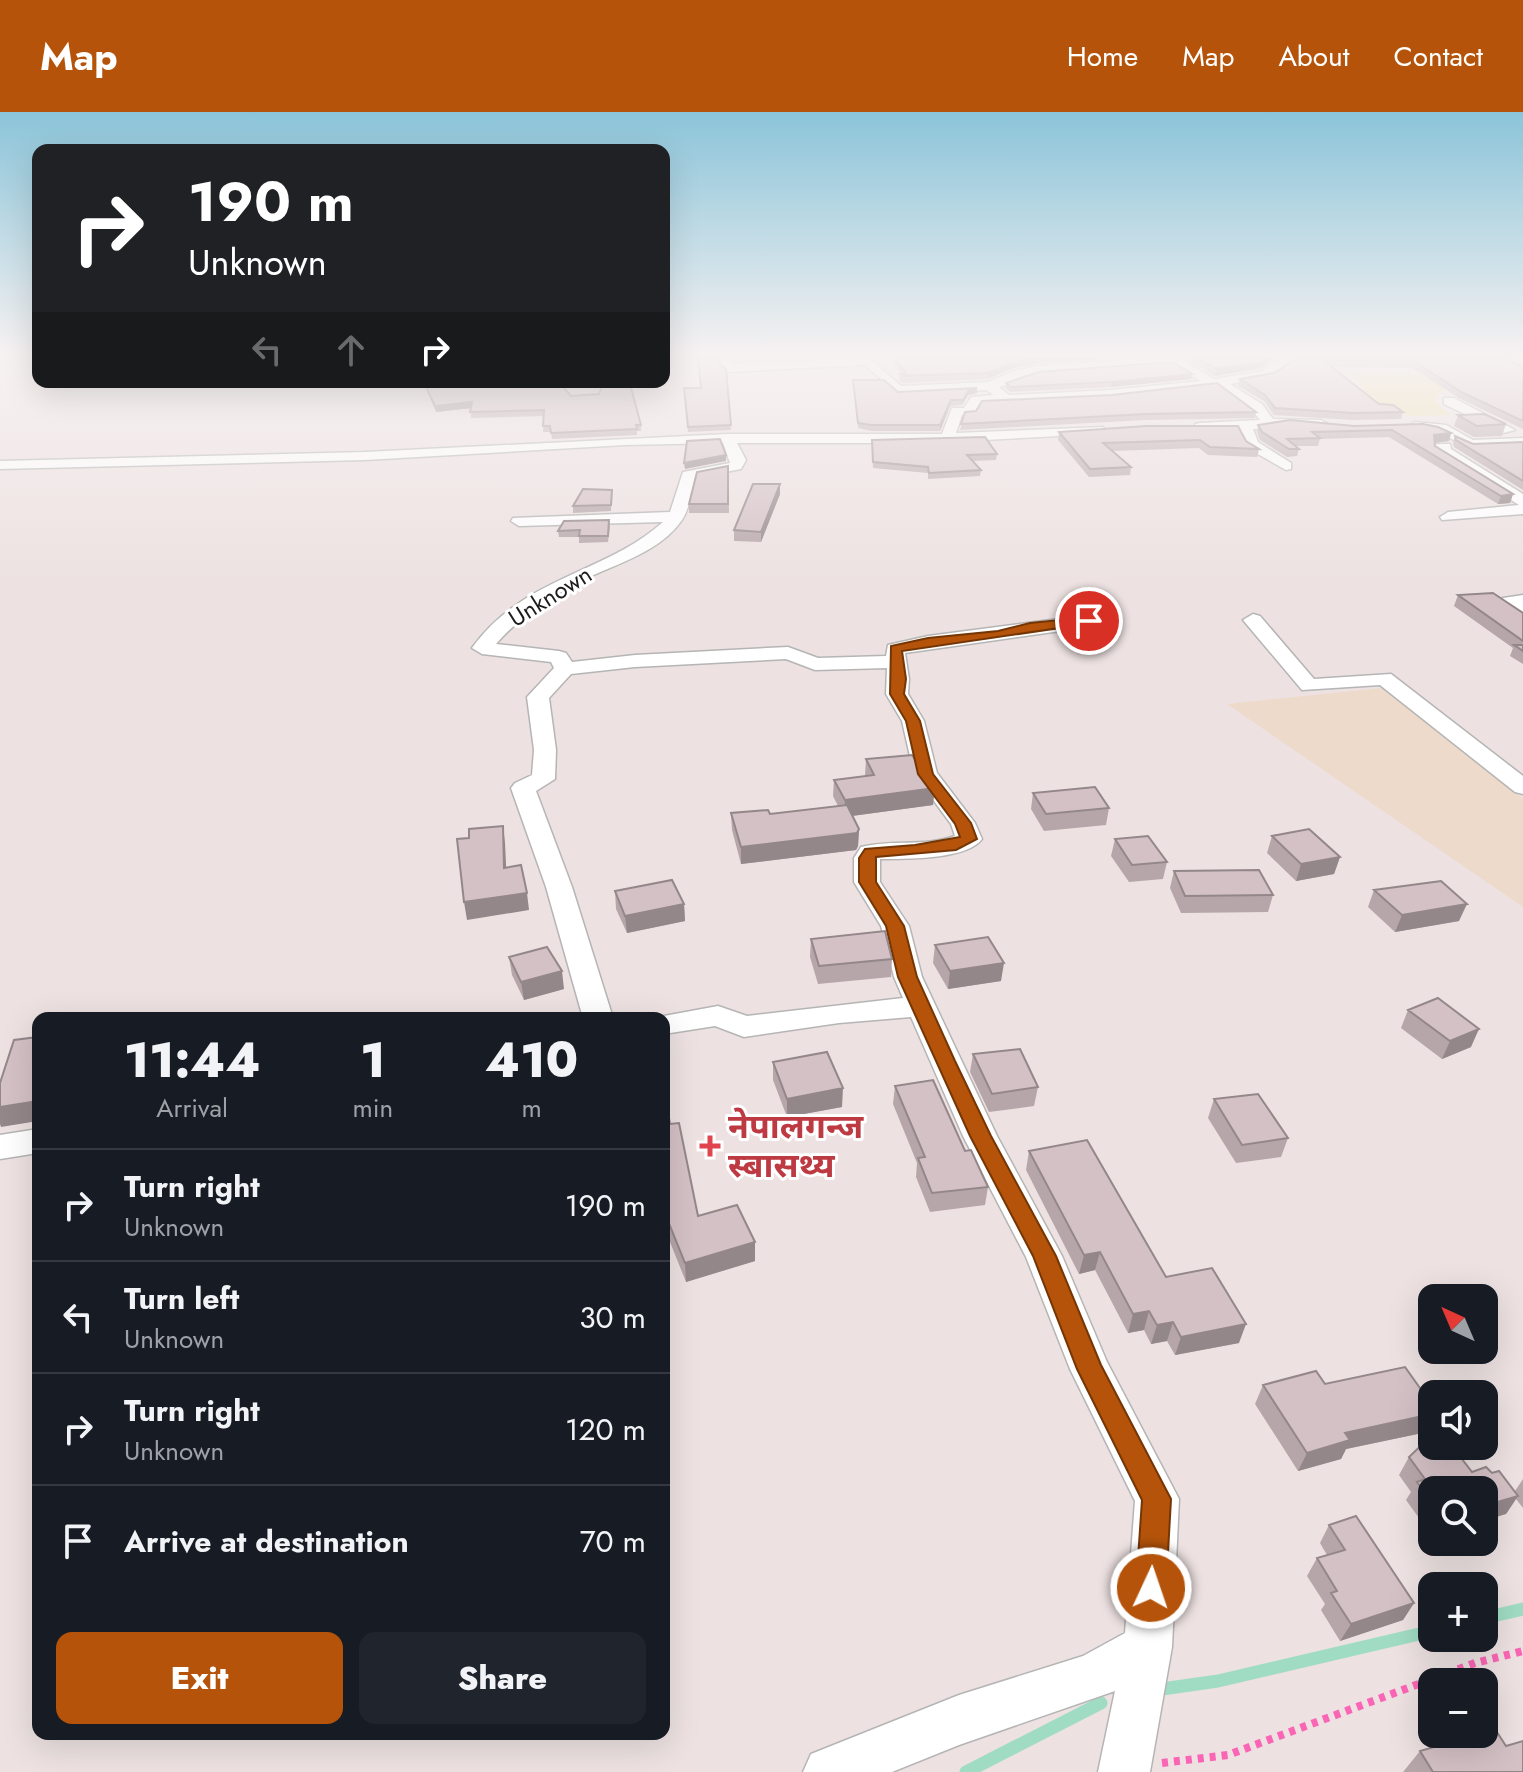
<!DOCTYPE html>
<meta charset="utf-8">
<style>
body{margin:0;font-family:Jost,"Noto Sans Devanagari",sans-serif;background:#20242c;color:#f1f3f6;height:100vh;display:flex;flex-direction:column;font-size:30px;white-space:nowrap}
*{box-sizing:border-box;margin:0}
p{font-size:26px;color:#9ea1a6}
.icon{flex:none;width:44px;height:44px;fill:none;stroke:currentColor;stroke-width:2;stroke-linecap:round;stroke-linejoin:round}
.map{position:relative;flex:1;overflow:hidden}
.drawer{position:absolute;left:32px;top:900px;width:638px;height:728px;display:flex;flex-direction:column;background:#171b24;border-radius:16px;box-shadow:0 8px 32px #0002}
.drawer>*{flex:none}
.hud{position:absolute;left:32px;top:32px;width:638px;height:244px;border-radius:16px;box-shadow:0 8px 32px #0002;background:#202124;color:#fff;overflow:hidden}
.needle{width:52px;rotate:316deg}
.fabs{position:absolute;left:1418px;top:1172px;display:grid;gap:16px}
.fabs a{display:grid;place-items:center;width:80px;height:80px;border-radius:16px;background:#171b24;box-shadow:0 8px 32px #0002;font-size:40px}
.pin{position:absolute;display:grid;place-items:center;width:68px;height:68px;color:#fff;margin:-34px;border:4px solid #fff;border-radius:50%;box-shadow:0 2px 8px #0007}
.me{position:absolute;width:88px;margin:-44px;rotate:3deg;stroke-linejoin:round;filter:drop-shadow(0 0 6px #0008)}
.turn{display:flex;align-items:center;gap:28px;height:168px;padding:0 24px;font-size:36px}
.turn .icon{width:104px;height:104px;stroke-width:2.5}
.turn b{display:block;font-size:56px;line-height:68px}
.lanes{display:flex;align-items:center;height:76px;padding:0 24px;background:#0003;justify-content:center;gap:40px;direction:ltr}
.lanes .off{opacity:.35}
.eta{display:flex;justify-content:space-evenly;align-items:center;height:136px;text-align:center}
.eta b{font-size:48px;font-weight:800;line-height:56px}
.primary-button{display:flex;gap:16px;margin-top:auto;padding:16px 24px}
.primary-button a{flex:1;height:92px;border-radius:16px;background:#b45309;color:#fff;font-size:32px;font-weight:800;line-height:92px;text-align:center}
.primary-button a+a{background:#20242c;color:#f1f3f6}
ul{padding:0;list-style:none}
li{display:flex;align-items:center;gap:24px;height:112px;padding:0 24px;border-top:2px solid #363941}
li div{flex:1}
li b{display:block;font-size:30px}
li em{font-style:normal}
header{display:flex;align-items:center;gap:48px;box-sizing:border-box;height:112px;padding:0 40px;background:#b45309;color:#fff}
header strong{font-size:38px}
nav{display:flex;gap:44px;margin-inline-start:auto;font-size:28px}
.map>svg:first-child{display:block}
.farmland{fill:#eddacb}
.grass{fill:#e9e0a5}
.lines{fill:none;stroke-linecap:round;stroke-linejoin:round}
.stream{stroke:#a0dcc3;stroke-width:13}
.minor-casing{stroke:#b5b5b5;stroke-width:3}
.path{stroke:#fa65b5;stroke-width:8;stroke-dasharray:6 6;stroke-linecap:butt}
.minor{fill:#fff;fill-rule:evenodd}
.wall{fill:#b6a6a9}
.shaded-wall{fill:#94878a}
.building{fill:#d4c1c5;stroke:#94878a;stroke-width:2}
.route{fill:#b45309;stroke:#753606;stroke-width:2}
.health-dot{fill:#e0444e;stroke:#fff;stroke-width:3}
.labels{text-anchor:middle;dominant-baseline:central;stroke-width:6;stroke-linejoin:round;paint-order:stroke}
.far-street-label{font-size:24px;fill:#1c1c1c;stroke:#fff}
.near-health-label{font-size:34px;font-weight:bold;fill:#be3a42;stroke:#fff;text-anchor:start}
</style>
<header>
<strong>Map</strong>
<nav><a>Home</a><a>Map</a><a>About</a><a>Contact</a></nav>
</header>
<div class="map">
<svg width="1523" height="1660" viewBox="0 0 1523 1660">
<rect width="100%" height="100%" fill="#ede1e1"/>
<path class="farmland" d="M1382,576L1523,687V795L1227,592Z"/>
<path class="grass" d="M1348,260L1426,263L1447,276L1434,288L1450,303L1415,304L1373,295L1361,274Z"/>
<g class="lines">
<path class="stream" d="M1484,1506L1523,1497
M1155,1578L1218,1569L1432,1519
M966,1660L1101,1591"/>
<defs>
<path id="minor" d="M720,246H732L733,252L869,246L901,274L988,270L1014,259L1038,254L1158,246H1179L1214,267L1263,259L1272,250L1284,246H1299L1271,265L1230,272L1262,292L1273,307L1321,308L1328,312L1321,316L1253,317L1258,330L1291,351V357L1286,358L1247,336L1239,318H1195V312L1200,311L1260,308L1252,298L1217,274L1111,286L980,292L973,303H962L956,321L1103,315L1105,318L1098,322L926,331H737L746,348L741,357L695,366C691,380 690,396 682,408C661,439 619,451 587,466C553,483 521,503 496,532L559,539L566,541L572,550L635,543L788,535L818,546L886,544L888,533L928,524L1089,503L1099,509L1089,515L905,541L909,567L908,582L924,609L937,661L975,711L982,727C967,748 904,747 880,747V770L909,814L922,865L997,1024L1062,1144L1107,1250L1179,1387L1172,1535L1150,1660H1098L1115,1579L959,1633L892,1660H803L811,1642L959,1583L1083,1544L1125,1521L1135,1389L1070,1257L1026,1145L963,1024L911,905L839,911L744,925L715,914L664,922V906H653L718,894L747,904L903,886L894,865L881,814L854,770V746L861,735C892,727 925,735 955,724L951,712L914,662L902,609L886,582L887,556L815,558L786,547L635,555L571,562L549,586L556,638L555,667L536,679L572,775L613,906H583L546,775L511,676L515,671L532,663L534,638L527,585L554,556L551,550L482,542L472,536C524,464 605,462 663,410L519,414L511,409L513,406L670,400L683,360L730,351L723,331L625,333L365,348L0,357V349L365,340L727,322H942L952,296H964L971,285L993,283L987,278L898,282L865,253L728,260L722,256ZM1173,252L1200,269L1111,278L1009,283L999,275L1038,262Z
M1444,286H1454L1515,318L1503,321L1444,292Z
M1415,310L1446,313L1473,328L1523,326V334L1470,336L1438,320L1410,317L1408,314Z
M1439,332H1450L1451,337L1523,382V402L1442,408L1440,405L1448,400L1519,393L1434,339V333Z
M1523,483V505L1501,490L1503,486Z
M1253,502L1260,504L1314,567L1391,562L1523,664V682L1515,680L1380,573L1302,578L1243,508Z
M38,1017V1041L0,1047V1023Z"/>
</defs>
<use href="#minor" class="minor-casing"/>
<path class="path" d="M1162,1651L1228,1643L1475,1551L1523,1539"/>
<use href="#minor" class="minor"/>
</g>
<path class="wall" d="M717,246L720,253L726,257L731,318L688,320L684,276H700Z
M894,246H1118L1038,251L1013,256L987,267L902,271L899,269L900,262H902L893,251Z
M1184,246H1281L1271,247L1262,256L1215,264Z
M1297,246H1504L1523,255V317L1459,286L1412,256L1332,255L1379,292L1403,300L1401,307L1352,308L1274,303L1264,289L1238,274L1240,267L1274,261Z
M1192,262L1191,267L1111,275L1010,280L1005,276L1006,271Z
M853,268L898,280L977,281L968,283L962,293L950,294L940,319H871L858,316Z
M427,277L571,284L641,313V319H637V323L552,327L551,320H543L544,304L471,306V296L436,300L428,282Z
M965,300H1256L1255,306L1145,308L960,318Z
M1458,303L1506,312L1502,324L1474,325L1454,314Z
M1258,313L1354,314L1451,321L1449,329L1435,331V334L1513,382L1510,391L1498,392L1389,325L1320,327L1318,334H1296L1299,337L1297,344L1287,345L1260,328L1257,320Z
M1059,320L1246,329L1259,337L1257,345L1208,343L1199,336L1112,339L1131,355L1130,363L1089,365L1058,328Z
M1455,324L1473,332L1523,330V378L1454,335L1453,331Z
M872,328L997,342L996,348L972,349L981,358L980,364L928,367V361L873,356Z
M728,354L729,401H689V392Z
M612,378L611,399L573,401V394Z
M780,382L761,430L734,429V418Z
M610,414L608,430L579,431V425H559L558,419Z
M1458,483L1523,501V552L1510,544L1513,536L1454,494Z
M866,647L933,693L852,704L859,717L858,734L856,738L741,752L732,718L731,701L770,702L838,694L833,684L834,668L865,664Z
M1033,681L1109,696L1106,713L1044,719L1031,697Z
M1272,724L1340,745L1334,762L1296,769L1267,741Z
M1115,727L1167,750L1163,767L1129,770L1111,744Z
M1174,759L1273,783L1268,800L1181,801L1170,776Z
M1374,778L1459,809L1395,820L1368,795Z
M615,779L684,792L685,809L627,821L616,797Z
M811,827L892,847L891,865L818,872L810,845Z
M935,833L1001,869L948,877L933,851Z
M509,845L564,877L524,888L512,863Z
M1408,898L1471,935L1442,947L1401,916Z
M973,942L1038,975L1034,994L989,1000L970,960Z
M773,950L842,995L787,1005L773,968Z
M895,974L965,1039L988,1075L985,1093L930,1100L916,1065L917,1051L893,992Z
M1214,987L1288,1026L1281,1045L1236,1051L1208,1006Z
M664,1001L670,1012L698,1104L755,1130V1149L686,1170L664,1115Z
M1029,1039L1166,1165L1239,1231L1175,1243L1167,1229L1151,1232L1144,1218L1128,1221L1095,1158L1079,1162L1026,1058Z
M1325,1272L1427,1320L1346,1337L1341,1347L1298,1359L1255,1292L1263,1273Z
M1409,1345L1472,1360L1492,1361L1515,1379L1523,1367V1396L1516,1387L1506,1402L1432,1378V1424L1406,1388L1411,1380L1399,1363Z
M1329,1413L1414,1491L1403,1508L1340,1529L1321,1498L1325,1492L1307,1464L1317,1446L1327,1443L1320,1431Z
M1506,1634L1523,1660H1403L1420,1639Z"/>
<path class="shaded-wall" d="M1034,246H1118L1038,251L1013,256L987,267L988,261L1014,250Z
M1267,246H1281L1271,247L1262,256L1215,264L1216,257Z
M1192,262L1191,267L1111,275L1112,270Z
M977,276V281L968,283L962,293L963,288L969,278Z
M951,288L950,294L940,319V313Z
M472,290V296L436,300L435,294Z
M1451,321L1449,329L1432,331L1434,323Z
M726,343V349L685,357L684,351Z
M780,372V382L761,430V420Z
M1513,382L1510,391L1498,392L1501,384Z
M935,676L933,693L844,705L845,688Z
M503,714L505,731L507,773L504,756Z
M859,717L858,734L856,738L741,752V735Z
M1340,745L1334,762L1296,769L1301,752Z
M527,781L529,798L467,808L464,790Z
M684,792L685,809L627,821L625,804Z
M1467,792L1459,809L1395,820L1402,803Z
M1004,851L1001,869L948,877L950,859Z
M562,859L564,877L524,888L521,870Z
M1479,917L1471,935L1442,947L1450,929Z
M843,976L842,995L787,1005V987Z
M38,989V1009L1,1015L0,1012V995Z
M755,1130V1149L686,1170L685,1151Z
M1100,1140L1095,1158L1079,1162L1084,1143Z
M1149,1199L1144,1218L1128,1221L1133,1202Z
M1173,1210L1167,1229L1151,1232L1157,1213Z
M1246,1212L1239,1231L1175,1243L1181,1225Z
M1432,1302V1311L1427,1320L1346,1337L1341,1347L1298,1359L1307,1341L1345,1321Z
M1518,1384L1506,1402L1484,1409V1394Z
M1414,1491L1403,1508L1340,1529L1351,1512Z"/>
<path class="building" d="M698,246H717L720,253L726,257L731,313L688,315L684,276H701Z
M894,246H1034L1014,250L988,261L902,264L900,262H907Z
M1196,246H1267L1263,250L1216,257Z
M1297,246H1504L1523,255V309L1461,280L1414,249H1324L1379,292L1393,293L1403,300L1354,301L1275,296L1265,283L1240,267L1274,261Z
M1173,250L1192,262L1112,270L1011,275L1006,271L1039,260Z
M853,268H884L898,280L977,276L969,278L963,288H951L940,313H871L858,311Z
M430,270H559L571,284L599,282L603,272H630L641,313H636L637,317L551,321L550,314H543L544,298L470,300L472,290L435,294L427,277Z
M1217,271L1256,300L1146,302L961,312L965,300L976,299L982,289L1112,283Z
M1484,302L1506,312L1477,314L1458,303Z
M1290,308L1354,314L1423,312L1438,315L1451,321L1434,323L1435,334L1513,382L1501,384L1392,318L1312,320L1320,326L1287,327L1299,337H1289L1262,320L1258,313Z
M1146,314H1238L1246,329L1259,337L1210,335L1200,328L1103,331L1131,355L1090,357L1059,320Z
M1455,324L1473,332L1523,330V369L1456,328Z
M985,325L997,342L967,343L981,358L929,361L928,355L873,350L872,328Z
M720,327L726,343L684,351L687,329Z
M728,354V392H689L697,360Z
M753,372H780L761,420L734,418Z
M583,377L612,378L611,393L573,394Z
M609,408L608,424H579L580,418L558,419L564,409Z
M1493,481L1523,501V529L1458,483Z
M1514,533H1523V539Z
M912,643L935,676L845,688L834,668L874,663L866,647Z
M1095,675L1109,696L1046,702L1033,681Z
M847,693L859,717L857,721L741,735L731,701L768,698L770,702Z
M503,714L504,756L521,753L527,781L464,790L457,727L469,726V717Z
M1309,717L1340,745L1301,752L1272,724Z
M1148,724L1167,750L1132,753L1115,727Z
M1259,758L1273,783L1185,784L1174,759Z
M672,768L684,792L625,804L615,779Z
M1441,769L1467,792L1402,803L1374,778Z
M885,819L892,847L819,854L811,827Z
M988,825L1004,851L950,859L935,833Z
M547,835L562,859L521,870L509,845Z
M1438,886L1479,917L1450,929L1408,898Z
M38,925V989L0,995V971L14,928Z
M1020,937L1038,975L992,982L973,942Z
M827,940L843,976L787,987L773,950Z
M933,968L965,1039L971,1038L988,1075L932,1081L918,1046L925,1045L895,974Z
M1258,982L1288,1026L1242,1033L1214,987Z
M668,1000L670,1012L679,1011L698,1104L737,1093L755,1130L685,1151L664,1099V1001Z
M1087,1028L1166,1165L1212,1156L1246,1212L1181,1225L1173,1210L1157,1213L1149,1199L1133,1202L1100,1140L1084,1143L1029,1039Z
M1405,1255L1432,1293V1302L1345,1321L1350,1328L1307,1341L1263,1273L1316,1259L1325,1272Z
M1432,1323V1334H1452L1472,1360L1486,1355L1492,1361L1499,1359L1518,1384L1484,1394V1378H1432V1390L1417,1370L1425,1367L1409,1345Z
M1356,1404L1414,1491L1351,1512L1331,1481L1337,1479L1317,1446L1345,1438L1329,1413Z
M1495,1617L1506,1634L1523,1629V1660H1433L1420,1639L1478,1622H1484V1620Z"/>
<linearGradient id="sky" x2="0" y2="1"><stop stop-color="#8bc4d9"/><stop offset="0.51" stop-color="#f7f2f2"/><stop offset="1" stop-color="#f7f2f2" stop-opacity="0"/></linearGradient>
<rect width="1523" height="478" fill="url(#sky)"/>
<path class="route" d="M1089,505L1096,509L1094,511L902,539L906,567L904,582L920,609L933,662L971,711L977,727L956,738L876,745V770L904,814L917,865L955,949L991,1024L1056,1144L1101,1253L1171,1387L1166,1476L1162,1486L1151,1491L1141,1486L1136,1476L1142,1388L1077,1257L1033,1144L970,1024L898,865L886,814L859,770V746L865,737L915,733L960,725L955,712L918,662L906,609L890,582L891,534L928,526L998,519L1030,511Z"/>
<path class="health-dot" d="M706 1022h8v8h8v8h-8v8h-8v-8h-8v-8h8z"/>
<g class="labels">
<g class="far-street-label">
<text transform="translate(550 484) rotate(-32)">Unknown</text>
</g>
<g class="near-health-label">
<text x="728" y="1014">नेपालगन्ज<tspan x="728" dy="39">स्बासथ्य</tspan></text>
</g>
</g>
</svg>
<div class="fabs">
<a><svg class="needle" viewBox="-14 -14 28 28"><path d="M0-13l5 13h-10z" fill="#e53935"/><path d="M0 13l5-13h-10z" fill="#9ea1a6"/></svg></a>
<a><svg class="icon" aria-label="sound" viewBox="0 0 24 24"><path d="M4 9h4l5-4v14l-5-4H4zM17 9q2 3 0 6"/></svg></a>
<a><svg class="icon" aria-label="search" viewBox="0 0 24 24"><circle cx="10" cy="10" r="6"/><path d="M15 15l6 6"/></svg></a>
<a>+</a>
<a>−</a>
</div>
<div class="pin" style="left:1089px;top:509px;background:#d93025"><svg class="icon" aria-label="arrive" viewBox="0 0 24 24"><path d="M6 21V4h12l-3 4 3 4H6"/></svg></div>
<svg class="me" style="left:1151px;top:1476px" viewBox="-20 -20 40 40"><circle r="17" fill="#b45309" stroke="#fff" stroke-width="3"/><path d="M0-11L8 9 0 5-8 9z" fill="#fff"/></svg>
<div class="hud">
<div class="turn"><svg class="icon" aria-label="right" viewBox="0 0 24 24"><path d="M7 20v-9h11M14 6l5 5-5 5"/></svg><div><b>190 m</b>Unknown</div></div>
<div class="lanes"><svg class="icon off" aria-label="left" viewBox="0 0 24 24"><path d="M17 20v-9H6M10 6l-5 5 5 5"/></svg><svg class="icon off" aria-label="ahead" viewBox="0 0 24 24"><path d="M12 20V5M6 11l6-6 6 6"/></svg><svg class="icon" aria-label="right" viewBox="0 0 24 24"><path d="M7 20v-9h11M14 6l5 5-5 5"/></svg></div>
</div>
<section class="drawer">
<div class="eta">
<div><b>11:44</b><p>Arrival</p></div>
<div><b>1</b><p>min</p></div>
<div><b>410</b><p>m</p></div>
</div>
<ul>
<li><svg class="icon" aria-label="right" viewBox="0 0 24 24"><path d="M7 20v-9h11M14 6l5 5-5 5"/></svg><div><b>Turn right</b><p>Unknown</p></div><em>190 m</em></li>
<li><svg class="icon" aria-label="left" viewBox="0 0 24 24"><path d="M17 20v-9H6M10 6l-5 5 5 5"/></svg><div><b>Turn left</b><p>Unknown</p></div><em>30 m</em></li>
<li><svg class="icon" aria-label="right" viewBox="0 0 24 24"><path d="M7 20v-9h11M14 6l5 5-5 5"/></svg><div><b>Turn right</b><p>Unknown</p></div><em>120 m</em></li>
<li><svg class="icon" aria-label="arrive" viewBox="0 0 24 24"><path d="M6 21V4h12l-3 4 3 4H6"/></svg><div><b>Arrive at destination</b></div><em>70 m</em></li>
</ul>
<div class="primary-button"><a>Exit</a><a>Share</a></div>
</section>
</div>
